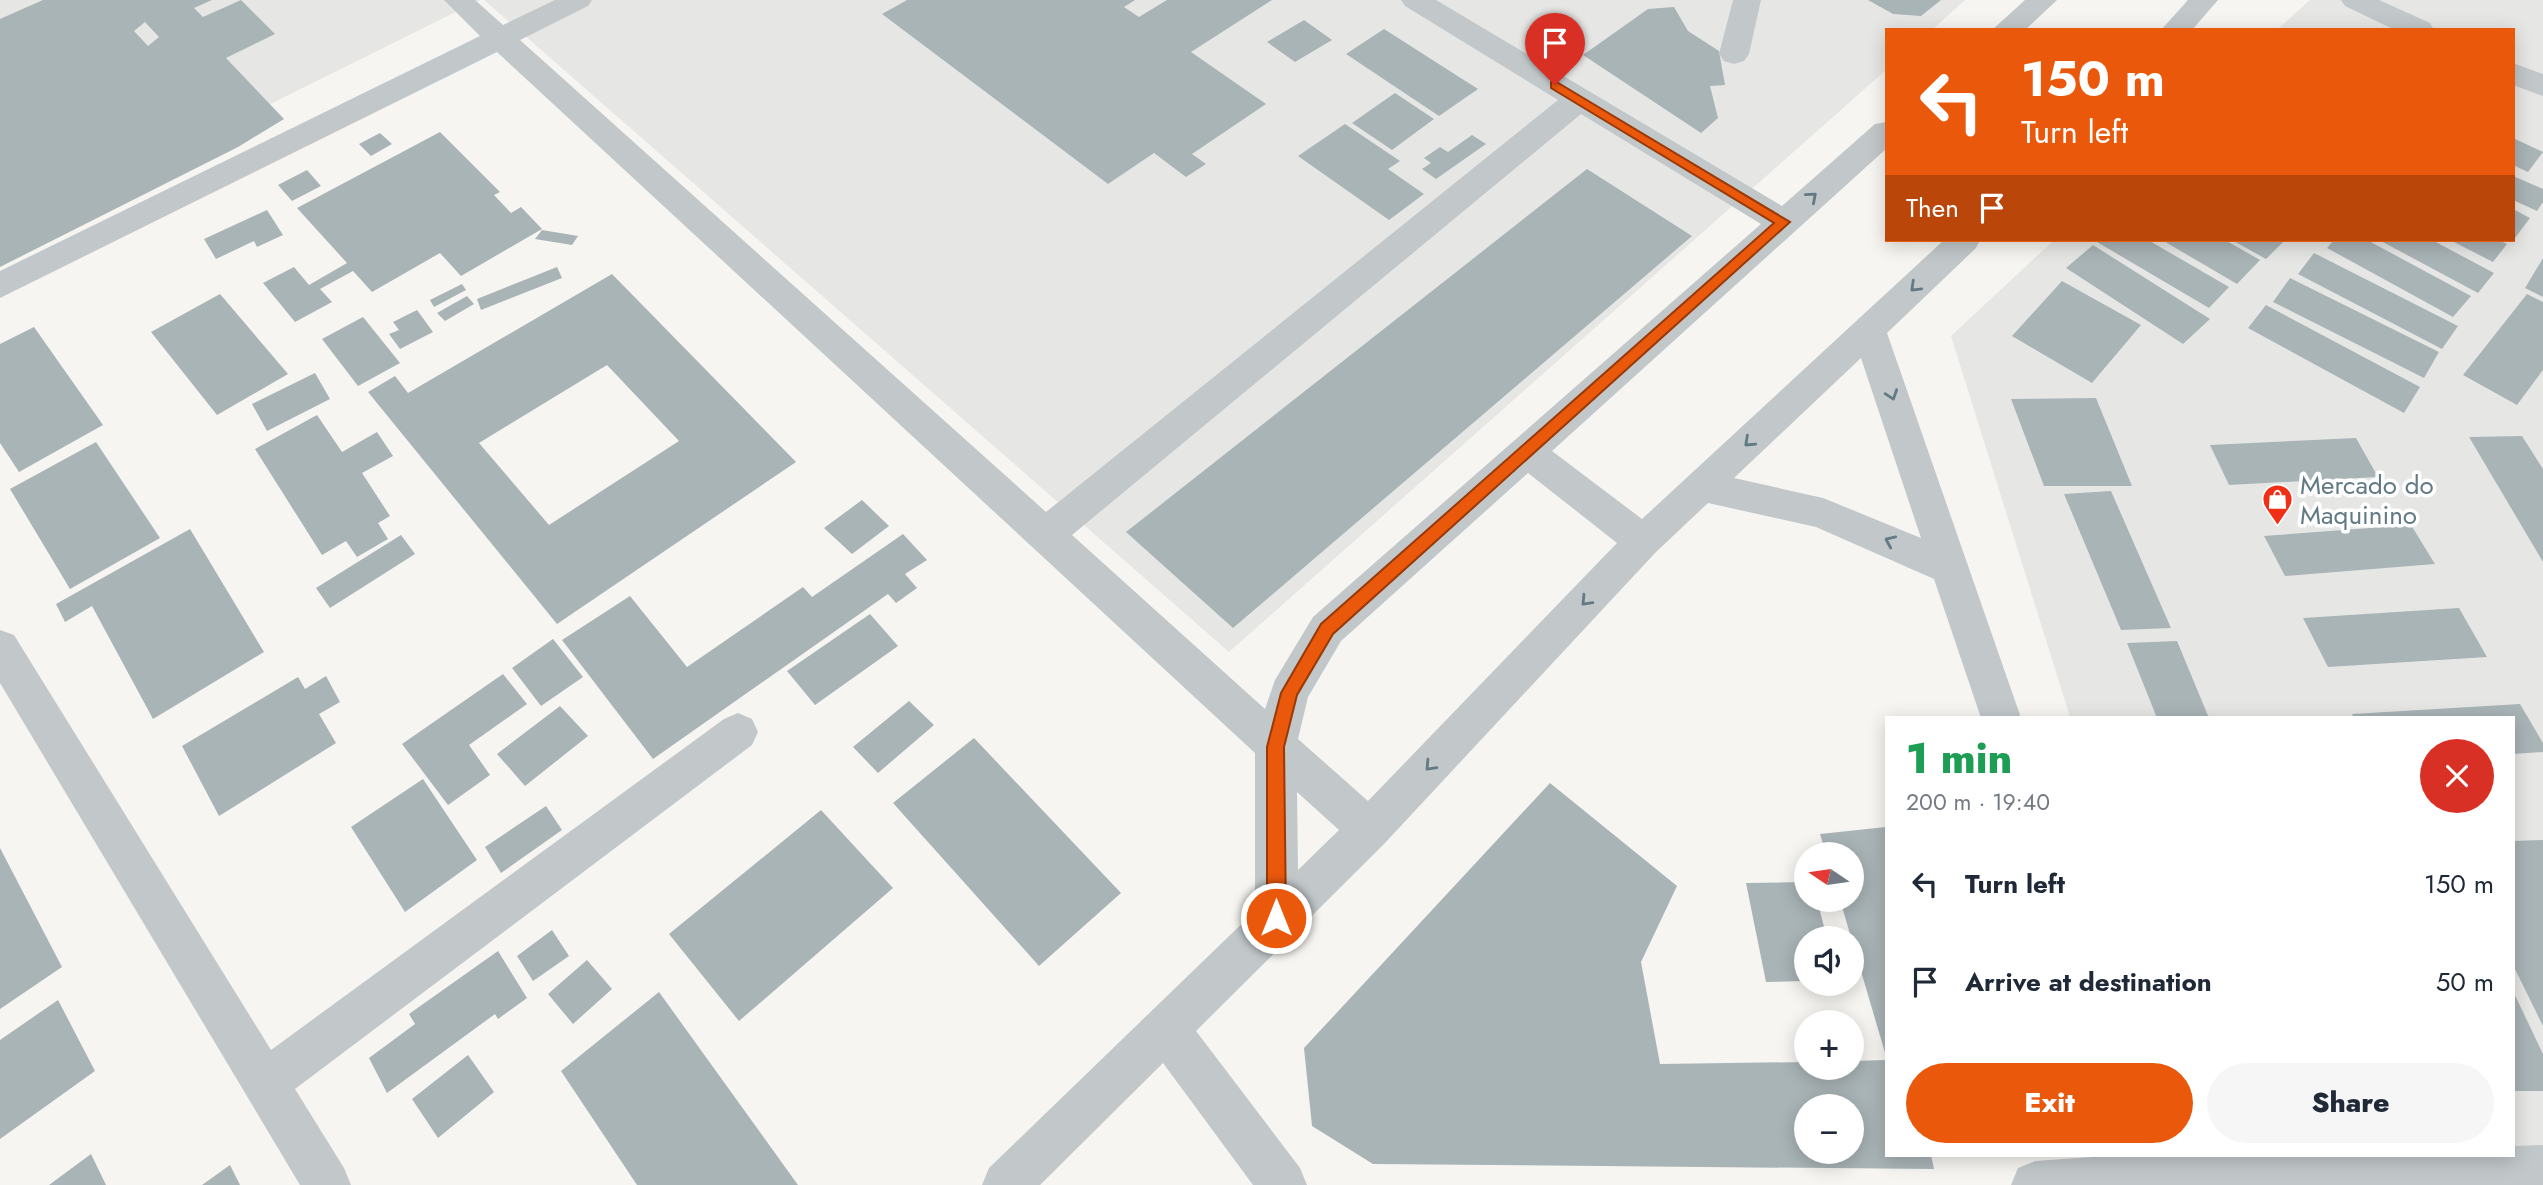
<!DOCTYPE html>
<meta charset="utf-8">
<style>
body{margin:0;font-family:Jost,sans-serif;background:#f6f6f7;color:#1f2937;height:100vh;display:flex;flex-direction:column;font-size:26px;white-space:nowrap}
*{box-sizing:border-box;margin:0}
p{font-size:23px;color:#747a83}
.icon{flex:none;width:38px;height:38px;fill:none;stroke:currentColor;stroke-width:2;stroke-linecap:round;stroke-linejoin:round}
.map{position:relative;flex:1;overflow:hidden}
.side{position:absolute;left:1885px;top:716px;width:630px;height:441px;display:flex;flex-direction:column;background:#fff;border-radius:0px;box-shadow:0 4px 18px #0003}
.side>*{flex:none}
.hud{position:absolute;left:1885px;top:28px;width:630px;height:214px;border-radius:0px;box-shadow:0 4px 18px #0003;background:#ea580c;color:#fff;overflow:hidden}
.needle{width:46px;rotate:283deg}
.controls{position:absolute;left:1794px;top:842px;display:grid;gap:14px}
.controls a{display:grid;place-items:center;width:70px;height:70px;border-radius:50%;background:#fff;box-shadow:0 4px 18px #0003;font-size:35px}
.pin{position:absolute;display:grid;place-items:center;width:60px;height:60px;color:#fff;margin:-72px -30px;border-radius:50% 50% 50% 0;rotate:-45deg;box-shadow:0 0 7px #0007}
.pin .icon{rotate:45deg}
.me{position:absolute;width:77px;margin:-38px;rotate:0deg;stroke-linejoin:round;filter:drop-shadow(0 0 5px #0008)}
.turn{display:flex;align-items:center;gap:24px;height:147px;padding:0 21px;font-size:32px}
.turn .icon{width:91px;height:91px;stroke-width:2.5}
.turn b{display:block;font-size:49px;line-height:60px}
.then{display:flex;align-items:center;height:66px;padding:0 21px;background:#0003;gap:14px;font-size:26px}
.round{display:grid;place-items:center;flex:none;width:74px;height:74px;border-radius:37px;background:#f6f6f7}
.overview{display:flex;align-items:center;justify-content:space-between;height:119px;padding:0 21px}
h1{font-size:42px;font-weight:800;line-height:52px;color:#1e9e55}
.action{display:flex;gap:14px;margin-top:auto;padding:14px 21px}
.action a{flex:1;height:80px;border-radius:42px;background:#ea580c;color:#fff;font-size:28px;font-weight:800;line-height:80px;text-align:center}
.action a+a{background:#f6f6f7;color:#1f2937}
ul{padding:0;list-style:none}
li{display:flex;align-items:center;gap:21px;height:98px;padding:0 21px}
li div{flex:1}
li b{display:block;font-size:26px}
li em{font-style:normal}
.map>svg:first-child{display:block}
.built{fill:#e6e7e5}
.building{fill:#a9b4b7;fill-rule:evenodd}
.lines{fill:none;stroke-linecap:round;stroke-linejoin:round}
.minor{fill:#c2c7ca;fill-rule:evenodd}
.oneway{stroke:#627a85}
.route{fill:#ea580c;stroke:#983908;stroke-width:2}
.labels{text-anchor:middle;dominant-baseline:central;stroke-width:7;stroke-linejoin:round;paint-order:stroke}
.poi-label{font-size:26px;fill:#627a85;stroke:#fff;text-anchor:start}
</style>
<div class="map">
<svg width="2543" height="1185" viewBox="0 0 2543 1185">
<rect width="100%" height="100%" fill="#f6f5f1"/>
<path class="built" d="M0,0H480L0,238Z
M484,0H1965L1932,30H1886V70L1229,652Z
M2310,0H2543V1185L2513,1155V718L2070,717L1951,336L2054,240H2513V30H2277Z"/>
<path class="building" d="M43,0H212L194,8L203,17L241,0L275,34L226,58L284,119L238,147L0,267V19ZM145,22L159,37L148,46L134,31Z
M907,0H1135L1124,7L1139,17L1167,0H1272L1191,52L1266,104L1192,154L1206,164L1186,177L1154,153L1108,184L882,14Z
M1868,0H1941L1921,16L1893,14Z
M1674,7L1688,31L1719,51L1725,85L1710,86L1718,118L1701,133L1583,55L1648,9Z
M1304,20L1332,40L1295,62L1267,42Z
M1384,29L1478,89L1439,116L1346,54Z
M1395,93L1434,119L1392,150L1352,123Z
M1345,124L1400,161L1388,169L1424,194L1389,220L1298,156Z
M440,132L500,192L494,195L511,213L521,207L542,229L461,276L440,253L372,292L353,271L320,289L332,302L295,322L263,283L294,267L309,285L347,263L297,208Z
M380,133L392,144L371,156L359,144Z
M1472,135L1486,144L1436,179L1422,169L1431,163L1424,158L1440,147L1448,152Z
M2513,138L2543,152L2528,172L2513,165Z
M1587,169L1692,236L1233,628L1126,532Z
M307,170L321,186L292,201L278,185Z
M2513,176L2543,189V202L2537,211L2513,200Z
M2513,209L2530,218L2515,238L2513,237Z
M267,210L283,235L257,247L254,241L216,259L204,239Z
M542,230L578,236L572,245L535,239Z
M2099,240H2148L2229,287L2209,308L2097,242Z
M2162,240H2225L2260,260L2237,284Z
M2232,240H2285L2266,259Z
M2334,240H2367L2471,296L2453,317L2327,248Z
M2379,240H2432L2494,273L2478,293Z
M2450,240H2498L2507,244L2493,262Z
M2093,245L2210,319L2183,344L2066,268Z
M2314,253L2458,326L2442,349L2298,274Z
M2543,258V297L2525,288Z
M557,267L562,278L481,310L477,299Z
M612,274L796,462L557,624L368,392L395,376L408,393ZM607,365L679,441L549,525L479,443Z
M2290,278L2439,352L2424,378L2273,302Z
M2062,281L2141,325L2092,383L2012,336Z
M462,284L466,290L434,307L430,300Z
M220,294L288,374L217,415L151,332Z
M2527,294L2543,302V370L2517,405L2463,375Z
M467,296L474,304L445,321L437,313Z
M2266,305L2420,387L2404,413L2248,328Z
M417,310L433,332L400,349L389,334L399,330L393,322Z
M363,317L400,363L358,386L322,339Z
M34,327L103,425L19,472L0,443V344Z
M315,373L330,399L267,431L252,404Z
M2096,398L2132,486H2044L2011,399Z
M317,415L342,452L377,432L393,456L362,473L390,516L378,523L388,539L357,557L346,541L322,555L255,449Z
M2522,436L2543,469V562L2469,437Z
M2356,438L2378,477L2229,485L2210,445Z
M96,442L160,538L70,589L10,489Z
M2111,491L2171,628L2121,630L2064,494Z
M862,500L889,526L852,554L824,528Z
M2411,525L2435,564L2285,576L2264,536Z
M190,529L264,652L153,719L92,606L65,622L56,604Z
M903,534L927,560L905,574L917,588L896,603L888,594L653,759L562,640L630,596L687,667L803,587L812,597Z
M401,535L415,554L330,608L316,588Z
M2459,608L2487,657L2328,667L2303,618Z
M870,614L898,646L815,705L787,671Z
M553,639L583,677L541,706L512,668Z
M2177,641L2209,718H2157L2127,643Z
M503,674L527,704L469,745L490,775L448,805L402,744Z
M326,676L340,702L319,714L336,743L219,816L182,746L298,677L305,689Z
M909,701L934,725L878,773L853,747Z
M2520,704L2543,743V752L2513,754V718H2354L2352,714Z
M560,706L588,736L525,786L497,754Z
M974,738L1121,893L1039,966L893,803Z
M423,779L477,860L405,912L351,827Z
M1550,783L1677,886L1641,962L1660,1064L1806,1062V1068H1852V1061L1886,1060V1155H1931L1934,1169L1373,1164L1312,1126L1304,1048ZM1806,1106H1852V1152H1806Z
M546,806L562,830L501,873L485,847Z
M821,810L893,888L739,1021L669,934Z
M1886,827V1056L1840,900H1852V854H1826L1820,834Z
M2543,840V1026L2513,965V841Z
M0,848L62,967L0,1009Z
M1806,882V900H1817L1827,938H1806V981L1766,982L1746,883Z
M552,930L569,956L533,981L517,956Z
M498,951L527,998L498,1019L495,1014L387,1093L369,1058L415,1024L409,1014Z
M587,960L612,989L573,1024L548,994Z
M2513,991L2543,1054V1091H2513Z
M659,992L798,1185H637L561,1071Z
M58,1000L95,1071L0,1139V1040Z
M468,1055L494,1092L438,1138L412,1099Z
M91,1154L106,1185H49Z
M230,1165L240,1185H202Z"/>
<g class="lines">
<path class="minor" d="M444,0H475L503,25L555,0H592L588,6L520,40L1046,512L1558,100L1405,6L1401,0H1436L1782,206L1875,124L1886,122V149L1552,451L1642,519L1944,240H1980L1976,248L1887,333L2021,718H1981L1934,579L1816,527L1708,503L1656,552L1384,844L1196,1031L1300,1168L1307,1185H1253L1163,1063L1040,1185H982L989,1168L1255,911V753L497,52L0,298V271L480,36ZM1581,114L1761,224L1313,617L1275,680L1265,709L1072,535ZM1861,358L1921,538L1823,498L1734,478ZM1528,473L1617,543L1368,801L1298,739L1308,697L1341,641ZM1297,792L1339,830L1298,870Z
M1733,0H1761L1749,54L1744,61L1734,64L1724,61L1719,54Z
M2025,0H2057L2025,30H1992Z
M2188,0H2218L2192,30H2161Z
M2341,0H2379L2430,23L2434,30H2395L2345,6Z
M2513,63L2543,74V96L2513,85Z
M0,630L14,635L271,1050L724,719L738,713L752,719L758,732L752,745L295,1089L344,1168L351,1185H300L0,683Z
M2543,1145V1185H2011L2018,1168L2035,1161L2122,1155H2513V1146Z"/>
</g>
<defs><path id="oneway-chevron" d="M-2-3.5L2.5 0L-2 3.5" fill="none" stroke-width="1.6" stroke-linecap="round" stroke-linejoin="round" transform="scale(1.75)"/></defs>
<g class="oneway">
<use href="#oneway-chevron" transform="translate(1812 197) rotate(-41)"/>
<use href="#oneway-chevron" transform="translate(1915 287) rotate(136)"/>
<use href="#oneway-chevron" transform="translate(1892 395) rotate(71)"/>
<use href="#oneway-chevron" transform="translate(1749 442) rotate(137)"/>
<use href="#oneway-chevron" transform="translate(1890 541) rotate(-156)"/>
<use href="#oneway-chevron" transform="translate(1586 601) rotate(133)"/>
<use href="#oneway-chevron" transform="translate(1430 766) rotate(133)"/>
</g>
<path class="route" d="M1555,81L1790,222L1333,634L1297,695L1284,747L1286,918L1283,925L1276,927L1270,925L1267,918V747L1281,693L1321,624L1774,223L1551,88V82Z"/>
<defs>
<symbol id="shop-pin" viewBox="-11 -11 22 30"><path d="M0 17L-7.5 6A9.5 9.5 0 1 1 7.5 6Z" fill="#f02f17" stroke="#fff"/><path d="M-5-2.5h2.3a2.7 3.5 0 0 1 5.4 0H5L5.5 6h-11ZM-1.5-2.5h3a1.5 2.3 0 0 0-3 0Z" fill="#fff"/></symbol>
</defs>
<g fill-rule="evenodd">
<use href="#shop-pin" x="2260" y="482" width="35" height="47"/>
</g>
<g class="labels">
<g class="poi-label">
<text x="2300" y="485">Mercado do<tspan x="2300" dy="30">Maquinino</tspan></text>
</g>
</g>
</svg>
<div class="controls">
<a><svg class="needle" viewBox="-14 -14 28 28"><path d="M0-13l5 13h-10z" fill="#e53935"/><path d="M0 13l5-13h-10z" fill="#747a83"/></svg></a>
<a><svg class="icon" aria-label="sound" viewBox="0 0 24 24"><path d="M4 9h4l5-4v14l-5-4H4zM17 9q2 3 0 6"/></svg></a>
<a>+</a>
<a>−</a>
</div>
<div class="pin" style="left:1555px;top:85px;background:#d93025"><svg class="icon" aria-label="arrive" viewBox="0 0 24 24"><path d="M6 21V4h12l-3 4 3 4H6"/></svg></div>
<svg class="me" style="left:1276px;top:918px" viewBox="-20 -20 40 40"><circle r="17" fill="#ea580c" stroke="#fff" stroke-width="3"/><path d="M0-11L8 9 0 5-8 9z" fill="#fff"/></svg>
<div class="hud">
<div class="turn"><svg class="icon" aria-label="left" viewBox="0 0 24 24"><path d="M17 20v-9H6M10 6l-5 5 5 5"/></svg><div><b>150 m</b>Turn left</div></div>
<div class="then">Then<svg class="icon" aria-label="arrive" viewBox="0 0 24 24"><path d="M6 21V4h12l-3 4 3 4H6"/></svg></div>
</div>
<section class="side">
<div class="overview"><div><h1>1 min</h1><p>200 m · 19:40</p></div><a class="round" style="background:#d93025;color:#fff"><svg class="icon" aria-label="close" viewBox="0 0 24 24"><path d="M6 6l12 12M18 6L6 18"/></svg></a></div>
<ul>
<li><svg class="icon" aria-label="left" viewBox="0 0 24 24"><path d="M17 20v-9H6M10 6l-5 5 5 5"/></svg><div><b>Turn left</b></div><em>150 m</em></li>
<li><svg class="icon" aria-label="arrive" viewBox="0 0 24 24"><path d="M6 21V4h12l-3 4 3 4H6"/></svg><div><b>Arrive at destination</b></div><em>50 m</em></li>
</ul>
<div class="action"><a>Exit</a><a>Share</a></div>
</section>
</div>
